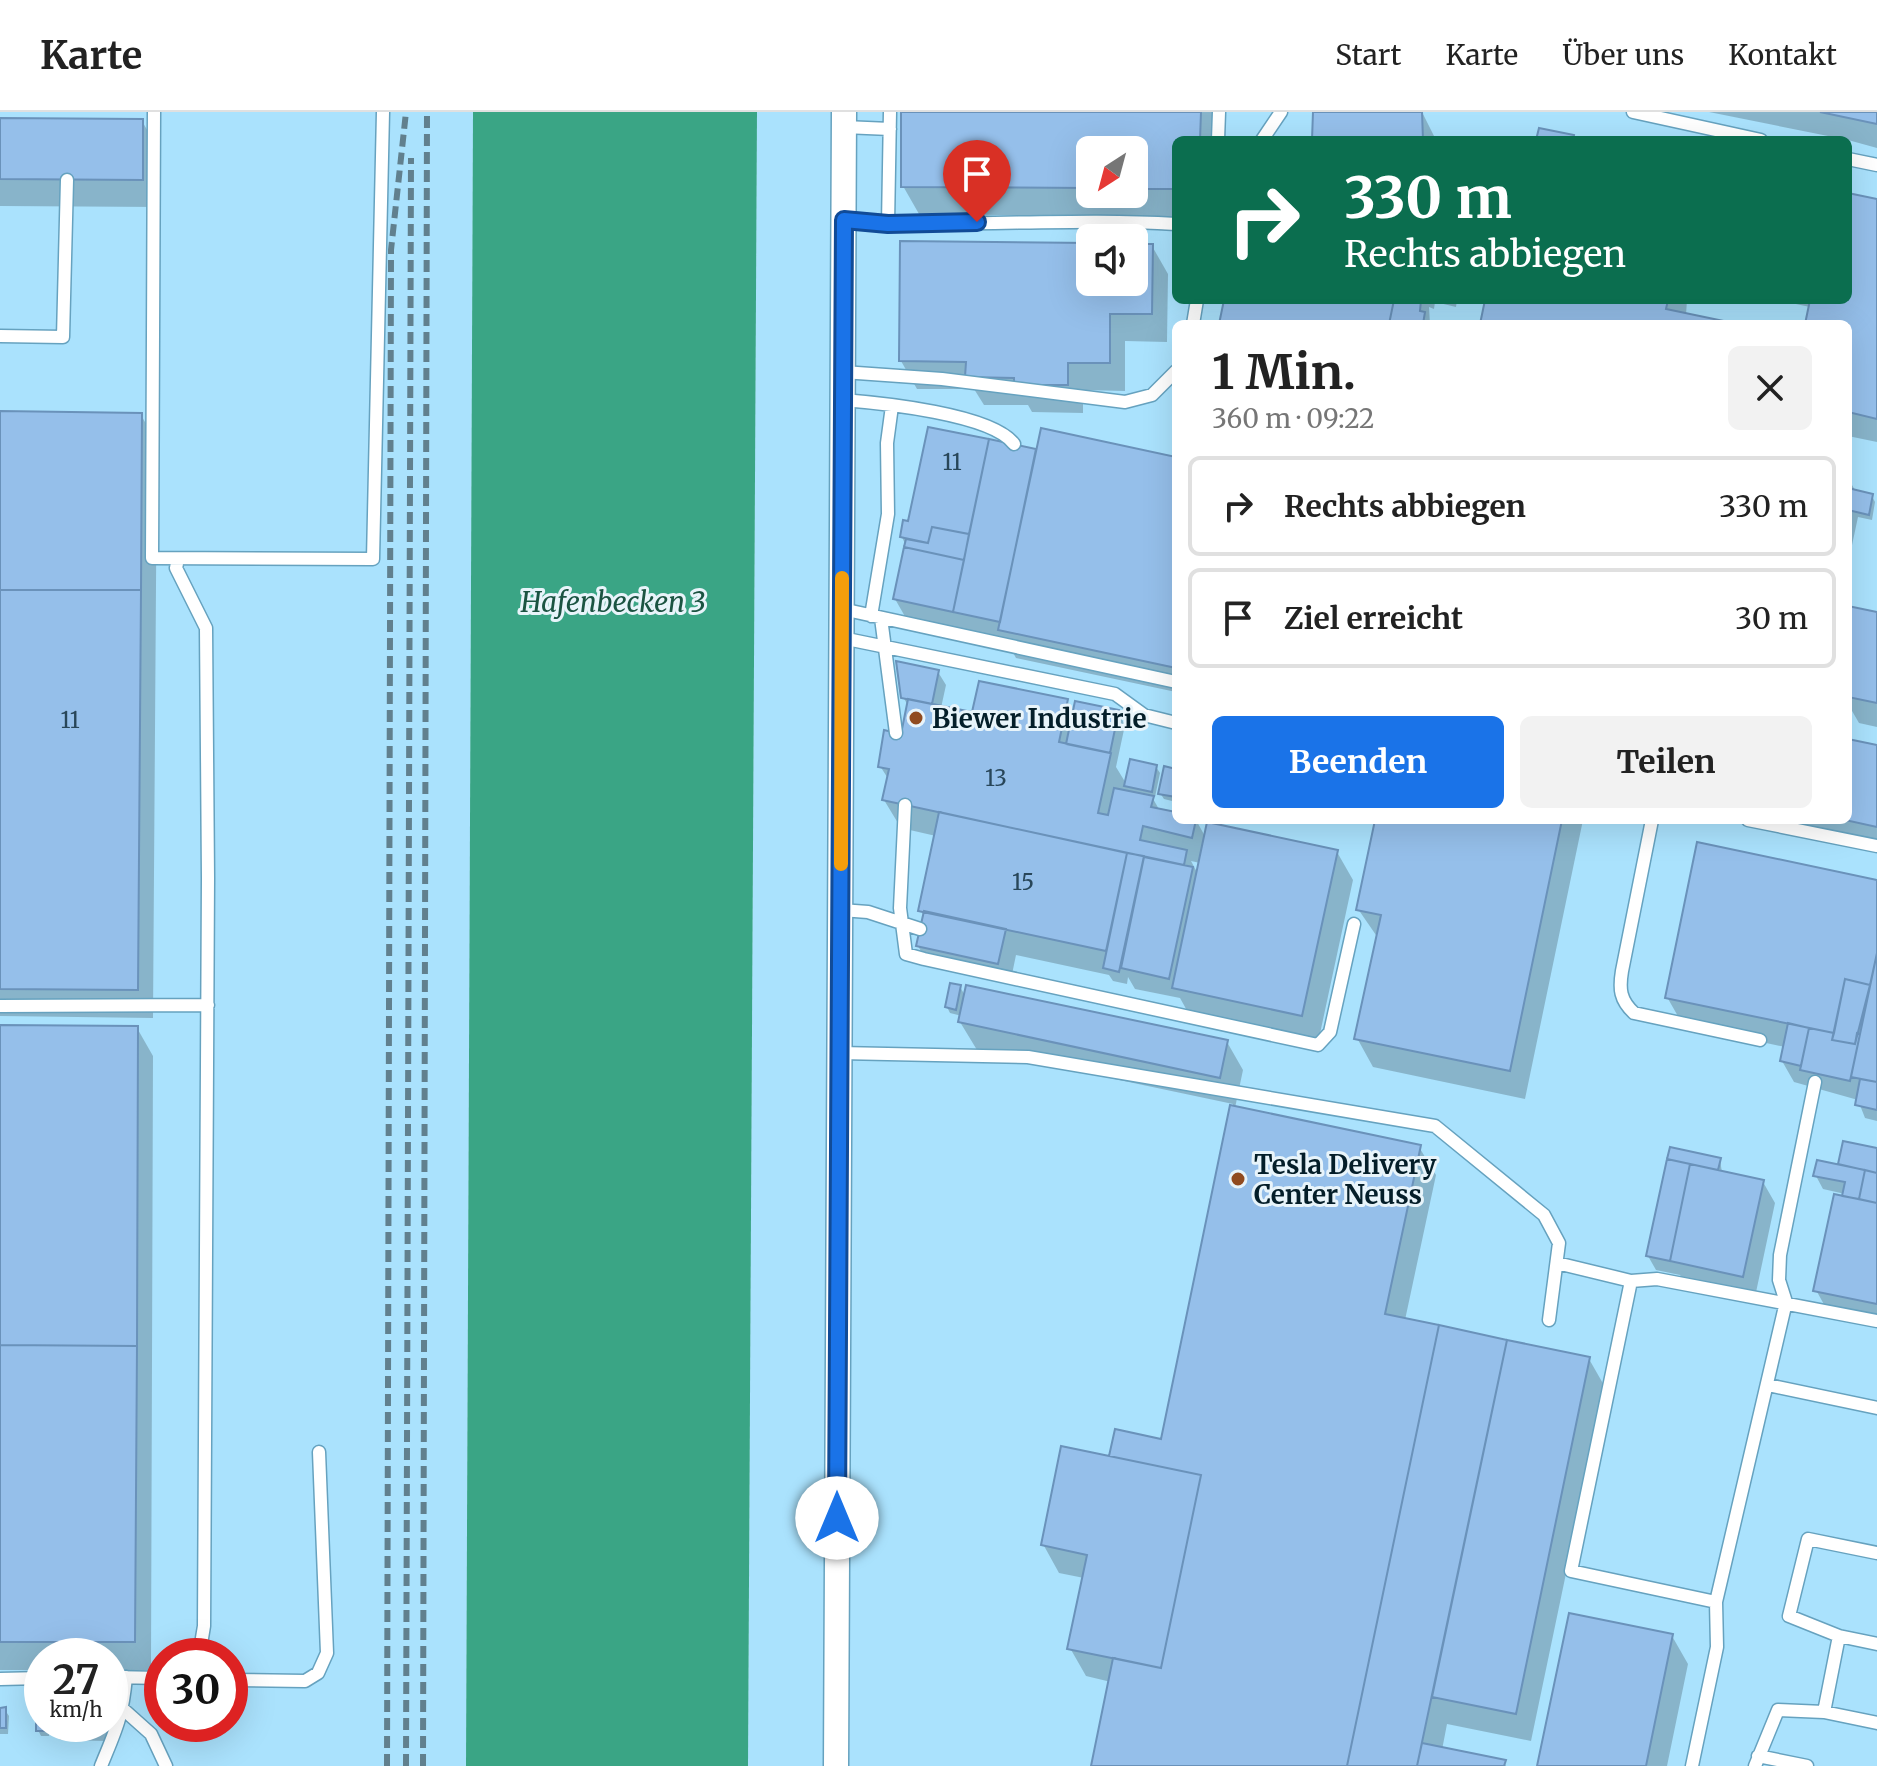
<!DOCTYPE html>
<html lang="de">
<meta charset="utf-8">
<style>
body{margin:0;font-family:Merriweather,serif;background:#f2f2f2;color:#222;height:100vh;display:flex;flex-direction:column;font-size:30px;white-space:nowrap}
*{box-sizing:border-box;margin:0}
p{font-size:26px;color:#767676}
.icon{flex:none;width:44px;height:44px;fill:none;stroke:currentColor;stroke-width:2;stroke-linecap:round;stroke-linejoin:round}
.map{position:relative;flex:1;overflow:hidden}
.side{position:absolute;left:1172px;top:208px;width:680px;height:504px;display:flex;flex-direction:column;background:#fff;border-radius:12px;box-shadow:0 8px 32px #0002}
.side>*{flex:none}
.hud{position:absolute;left:1172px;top:24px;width:680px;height:168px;border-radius:12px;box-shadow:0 8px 32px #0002;background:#0b6e4f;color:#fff;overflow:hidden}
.needle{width:52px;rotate:216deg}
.controls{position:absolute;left:1076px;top:24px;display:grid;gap:16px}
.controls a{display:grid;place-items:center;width:72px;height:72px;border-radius:12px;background:#fff;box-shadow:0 8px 32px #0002;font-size:40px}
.speed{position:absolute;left:24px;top:1526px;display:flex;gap:16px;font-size:40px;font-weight:700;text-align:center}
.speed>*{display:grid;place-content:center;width:104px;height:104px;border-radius:50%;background:#fff;box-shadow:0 8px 32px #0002;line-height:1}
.speed small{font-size:20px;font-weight:400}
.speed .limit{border:12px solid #d22;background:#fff;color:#111}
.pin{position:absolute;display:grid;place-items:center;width:68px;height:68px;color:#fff;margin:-82px -34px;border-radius:50% 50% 50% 0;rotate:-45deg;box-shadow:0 0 8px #0007}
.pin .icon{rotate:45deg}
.me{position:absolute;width:88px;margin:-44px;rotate:0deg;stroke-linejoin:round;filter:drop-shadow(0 0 6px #0008)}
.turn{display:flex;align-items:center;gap:28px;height:168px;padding:0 40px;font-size:36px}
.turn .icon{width:104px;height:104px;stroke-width:2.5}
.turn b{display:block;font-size:56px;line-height:68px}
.round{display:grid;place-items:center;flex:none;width:84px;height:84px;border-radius:12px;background:#f2f2f2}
.head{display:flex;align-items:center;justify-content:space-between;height:136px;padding:0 40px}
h1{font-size:48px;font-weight:700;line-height:60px}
.action{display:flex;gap:16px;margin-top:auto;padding:16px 40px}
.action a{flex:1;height:92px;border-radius:12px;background:#1a73e8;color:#fff;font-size:32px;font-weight:700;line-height:92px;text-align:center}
.action a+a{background:#f2f2f2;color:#222}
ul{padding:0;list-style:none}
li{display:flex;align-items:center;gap:24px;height:100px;margin:0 16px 12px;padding:0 24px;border:4px solid #e0e0e0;border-radius:12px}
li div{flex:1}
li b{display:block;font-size:30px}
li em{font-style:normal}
header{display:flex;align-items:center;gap:48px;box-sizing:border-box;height:112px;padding:0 40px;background:#fff;border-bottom:2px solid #e0e0e0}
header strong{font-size:38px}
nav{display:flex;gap:44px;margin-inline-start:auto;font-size:28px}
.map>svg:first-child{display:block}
.built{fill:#aae2fd;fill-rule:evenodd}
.water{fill:#3aa585}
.shadow{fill:#0003;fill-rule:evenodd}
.building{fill:#95bfea;stroke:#6a92ba;stroke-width:2}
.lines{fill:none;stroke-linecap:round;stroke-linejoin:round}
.lane-casing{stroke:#66a2bf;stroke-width:15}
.street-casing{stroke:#66a2bf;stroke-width:27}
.lane{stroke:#fff;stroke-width:12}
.street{stroke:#fff;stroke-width:24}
.rail{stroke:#61808e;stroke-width:6;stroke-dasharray:12 6;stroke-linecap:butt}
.route-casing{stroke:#114b97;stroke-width:20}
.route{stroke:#1a73e8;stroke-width:14}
.slow{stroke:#f59e0b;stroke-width:14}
.poi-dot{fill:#904b20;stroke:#e8f4fa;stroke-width:3}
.labels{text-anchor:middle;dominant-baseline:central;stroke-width:6;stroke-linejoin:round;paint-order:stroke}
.number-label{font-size:22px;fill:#284659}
.poi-label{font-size:26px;font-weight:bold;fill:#041e29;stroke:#e8f4fa;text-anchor:start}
.water-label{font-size:28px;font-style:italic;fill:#1b5442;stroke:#e8f4fa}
</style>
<header>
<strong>Karte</strong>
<nav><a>Start</a><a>Karte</a><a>Über uns</a><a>Kontakt</a></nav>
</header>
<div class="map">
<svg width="1877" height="1654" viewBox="0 0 1877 1654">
<rect width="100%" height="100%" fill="#c6ebfd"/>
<path class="built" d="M0,0H473L466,1654H0ZM42,1544H110V1612H42ZM162,1544H230V1612H162Z
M757,0H1877V1654H748ZM1176,28H1848V188H1176ZM1090,38H1134V82H1090ZM1090,126H1134V170H1090ZM1176,212H1848V708H1176Z"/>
<path class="water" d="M473,0H757L748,1654H466Z"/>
<path class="shadow" d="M903,0H1216V28H1176V105L919,102L903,74ZM1090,38H1134V82H1090Z
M1316,0H1422L1436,28H1314Z
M1709,0H1877V36L1848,28Z
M0,8L142,9L158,37V95L0,94Z
M1848,83L1877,89V330L1848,324V212H1807L1810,195L1777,188H1848Z
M1090,133V170H1134V134H1152L1168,162L1167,230L1125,229V279L1083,278V301L1032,300L1028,293H984L974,277H917L901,249Z
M1226,188H1457L1456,195L1435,190L1434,197L1429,195L1430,212H1221Z
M1487,188H1687L1686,203L1728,212H1482Z
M0,301L141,303L157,331L153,906L0,904Z
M931,317L1038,339L1176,347V580L1016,546L1006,528L907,508L895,487L906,434L902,425L909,412ZM942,441L974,448L973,452L942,445Z
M1848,366L1856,380L1872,384L1875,390L1872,408L1858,405L1848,452Z
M1848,496L1877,502V615L1859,611L1848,592Z
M938,560L946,573L941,596L973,603L1067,589L1075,602L1118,600L1125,613L1116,655L1127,673L1156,655L1160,661L1155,685H1152L1160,699L1176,702V708H1196L1206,726L1337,740L1353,768L1318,931L1190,904L1180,886L1135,877L1128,865L1127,872L1113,869L1109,863L1016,843L1010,872L930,855L918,834L924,805L921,798L936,724L901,716L884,688L889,668L880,654L902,624L909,595L903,585ZM1191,749L1200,751L1198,762Z
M1877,635V739L1732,708H1848Z
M1176,659V690L1164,687L1160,681Z
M1377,708H1583L1525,987L1373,955L1357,926L1378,826L1358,797Z
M1877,770V1009L1865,1006L1858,988L1794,970L1782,949L1785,935L1683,913L1667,885Z
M960,875L966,885L1227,930L1243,958L1235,996L1419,1035L1436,1063L1405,1208L1589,1247L1605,1275L1531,1629L1447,1612L1442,1638L1504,1650L1506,1654H1093L1111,1570L1086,1564L1070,1536L1084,1466L1059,1461L1043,1432L1110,1346L1162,1329L1233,992L977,938L960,910L962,904L950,901L947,895Z
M0,915L137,916L153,944L151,1558H110V1544H42V1558H0Z
M1845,1031L1877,1038V1216L1832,1207L1816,1178L1845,1082L1823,1077L1816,1064L1840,1055Z
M1671,1037L1720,1047L1722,1061L1763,1070L1775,1091L1755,1185L1684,1170L1680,1163L1656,1158L1648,1144Z
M1672,1524L1688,1552L1667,1654H1539Z
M0,1598H5L9,1604L8,1622H0Z
M42,1602V1612H50L49,1624H41L38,1618Z
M51,1612H107V1629L60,1628Z"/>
<path class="building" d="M901,0H1201L1200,28H1176V77H1134V38H1090V76L901,75Z
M1313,0H1422L1423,28H1312Z
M1820,0H1877V12Z
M0,6L143,7V68L0,67Z
M1539,16L1574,23L1573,28H1536Z
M1848,81L1877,87V307L1848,300V212H1805L1810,188H1848Z
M900,129L1090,131V170H1134V132H1153L1152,202H1110V251H1068V273H1014V266L965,265L966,250L899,249Z
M1224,188H1394L1389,212H1219Z
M1394,188H1421L1420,199L1425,200L1423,212H1389Z
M1485,188H1668L1666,197L1738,212H1480Z
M0,299L142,301L141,478H0Z
M928,315L989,327L969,422L932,415L928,431L900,425L903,408L908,409Z
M1041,316L1176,345V556L998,518Z
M989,327L1036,337L1000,510L953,500Z
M1848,376L1873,382L1869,403L1848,398Z
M932,415L969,422L964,448L904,435L906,427L928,431Z
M904,435L964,448L953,500L893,487Z
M0,478H141L138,878L0,877Z
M1848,494L1877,500V591L1848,585L1851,532H1848Z
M896,549L939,558L932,592L901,586Z
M979,569L1068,587L1059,630L1111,641L1098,701L1108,703L1114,676L1154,684L1151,695L1176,700V708H1196L1192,726L1143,714L1140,728L1187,738L1184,753L882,688L889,657L878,655L884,618L901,622L908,587L972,600Z
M1075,589L1119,598L1110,641L1066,632Z
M1848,627L1877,633V715L1845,708Z
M1130,647L1157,653L1152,680L1124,674Z
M1164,654L1176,657V685L1158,682Z
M939,700L1127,741L1106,839L918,799Z
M1375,708H1562L1510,959L1354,927L1381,803L1356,798Z
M1207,710L1338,738L1302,904L1172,876Z
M1697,730L1877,768V841L1870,873L1845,867L1834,921L1665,886Z
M1127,741L1144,744L1119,860L1103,856Z
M1144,745L1193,755L1169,867L1121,856Z
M924,799L1006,817L998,852L916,834Z
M1877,841V970L1851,965Z
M1845,867L1870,873L1855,932L1832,928Z
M950,871L961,873L956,898L945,895Z
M966,873L1228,928L1220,966L958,910Z
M1788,911L1809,916L1801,954L1780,949Z
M0,913L138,914L137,1234L0,1233Z
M1809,916L1834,921L1832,928L1855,932L1857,921L1860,922L1850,969L1800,958Z
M1860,967L1877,970V998L1855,993Z
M1230,993L1421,1033L1385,1202L1439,1213L1347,1654H1091L1113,1546L1161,1556L1201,1363L1109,1344L1115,1317L1161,1327Z
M1843,1029L1877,1036V1061L1838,1052Z
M1670,1035L1721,1046L1718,1058L1667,1047Z
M1667,1047L1690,1052L1670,1149L1646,1144Z
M1817,1048L1865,1058L1859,1087L1842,1084L1845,1070L1813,1064Z
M1690,1052L1764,1068L1743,1165L1670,1149Z
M1865,1058L1877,1061V1091L1859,1087Z
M1834,1082L1877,1091V1192L1813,1179Z
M1439,1213L1507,1228L1417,1654H1347Z
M1507,1228L1590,1245L1516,1602L1432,1585Z
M0,1233L137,1234L135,1530H0Z
M1061,1334L1201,1363L1161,1556L1067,1537L1087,1443L1041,1433Z
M1569,1501L1673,1522L1646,1654H1537Z
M6,1595V1616H0V1596Z
M36,1600H42V1612H47V1619H36Z
M50,1612H100V1616L50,1615Z
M1422,1631L1506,1648L1504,1654H1417Z"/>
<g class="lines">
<defs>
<path id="lane" d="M154,0L152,446L373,447L383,0
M1633,0L1761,28
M844,15L890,17
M1218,28L1219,0
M1262,28L1281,0
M1848,47L1877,53
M844,108C954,117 1065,105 1176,112
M888,112L890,0
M1193,212L1197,188
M0,224L63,225L67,68
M843,260L942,267L1125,290L1152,283L1176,259
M843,288C881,291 992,302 1014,332
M178,447L176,456L206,516L208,766L204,1514L199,1544
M842,497L1176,570
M871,504L888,402L887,331L892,294
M881,506L896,621
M842,526L1115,582L1144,603L1176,611
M905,693L900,796L906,842L924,847L1318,933L1330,920L1354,812
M1652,708L1622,859C1619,877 1620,888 1634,901L1760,928
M1748,708L1877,734
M841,798L868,800L920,817
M0,894L208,893
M840,941L1028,945L1435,1014L1544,1103L1559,1131L1549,1208
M1815,970L1780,1143L1779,1168L1786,1190L1716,1490L1571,1459L1631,1169L1657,1167L1877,1209
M1557,1151L1631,1169
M1768,1273L1877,1296
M1839,1524L1877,1532
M110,1565L162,1566
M0,1567L42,1566
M230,1568L305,1569L318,1561L327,1541L319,1340
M123,1597L151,1622L166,1654
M1824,1600L1877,1611
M1758,1644L1807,1654
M101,1654C116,1617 122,1607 126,1565
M1692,1654L1717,1535L1716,1490
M1755,1654L1778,1598L1824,1600L1839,1524L1789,1504L1808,1427L1877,1441"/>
<path id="street" d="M836,1654L844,0"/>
</defs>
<use href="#lane" class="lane-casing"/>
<use href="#street" class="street-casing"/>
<use href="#lane" class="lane"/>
<use href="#street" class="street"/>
<path class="rail" d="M387,1654L391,138L406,0
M406,1654L411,46
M423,1654L427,0"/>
</g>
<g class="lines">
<defs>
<path id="route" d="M837,1406L844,108L888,112L977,110"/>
</defs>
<use href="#route" class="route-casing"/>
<use href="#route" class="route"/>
<path class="slow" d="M841,752L842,466"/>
</g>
<g class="poi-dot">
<circle cx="916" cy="606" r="8"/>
<circle cx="1238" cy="1067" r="8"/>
</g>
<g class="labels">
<g class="number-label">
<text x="952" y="350">11</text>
<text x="70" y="608">11</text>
<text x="996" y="666">13</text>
<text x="1023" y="770">15</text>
</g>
<g class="poi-label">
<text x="932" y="606">Biewer Industrie</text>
<text x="1254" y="1052">Tesla Delivery<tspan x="1254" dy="30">Center Neuss</tspan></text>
</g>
<g class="water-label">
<text x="613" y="490">Hafenbecken 3</text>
</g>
</g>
</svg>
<div class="controls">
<a><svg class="needle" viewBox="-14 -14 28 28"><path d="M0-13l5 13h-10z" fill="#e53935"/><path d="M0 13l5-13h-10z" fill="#767676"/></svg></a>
<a><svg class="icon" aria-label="sound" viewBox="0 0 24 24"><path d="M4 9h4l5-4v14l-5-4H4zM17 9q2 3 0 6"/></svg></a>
</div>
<div class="speed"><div>27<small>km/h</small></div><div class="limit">30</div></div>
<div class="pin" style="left:977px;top:110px;background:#d93025"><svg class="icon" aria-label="arrive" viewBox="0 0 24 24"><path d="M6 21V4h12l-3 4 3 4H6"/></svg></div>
<svg class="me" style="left:837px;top:1406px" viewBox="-20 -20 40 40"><circle r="19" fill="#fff"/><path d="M0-13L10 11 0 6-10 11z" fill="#1a73e8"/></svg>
<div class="hud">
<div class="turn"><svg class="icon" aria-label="right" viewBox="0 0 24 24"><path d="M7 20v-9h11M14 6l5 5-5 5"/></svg><div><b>330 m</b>Rechts abbiegen</div></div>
</div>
<section class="side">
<div class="head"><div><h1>1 Min.</h1><p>360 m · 09:22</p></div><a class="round"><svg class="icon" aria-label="close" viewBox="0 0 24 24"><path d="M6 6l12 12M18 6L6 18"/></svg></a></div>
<ul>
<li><svg class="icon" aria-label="right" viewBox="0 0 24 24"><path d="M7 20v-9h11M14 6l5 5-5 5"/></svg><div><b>Rechts abbiegen</b></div><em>330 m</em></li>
<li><svg class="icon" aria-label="arrive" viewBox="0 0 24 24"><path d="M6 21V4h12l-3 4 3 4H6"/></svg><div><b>Ziel erreicht</b></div><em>30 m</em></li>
</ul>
<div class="action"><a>Beenden</a><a>Teilen</a></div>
</section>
</div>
